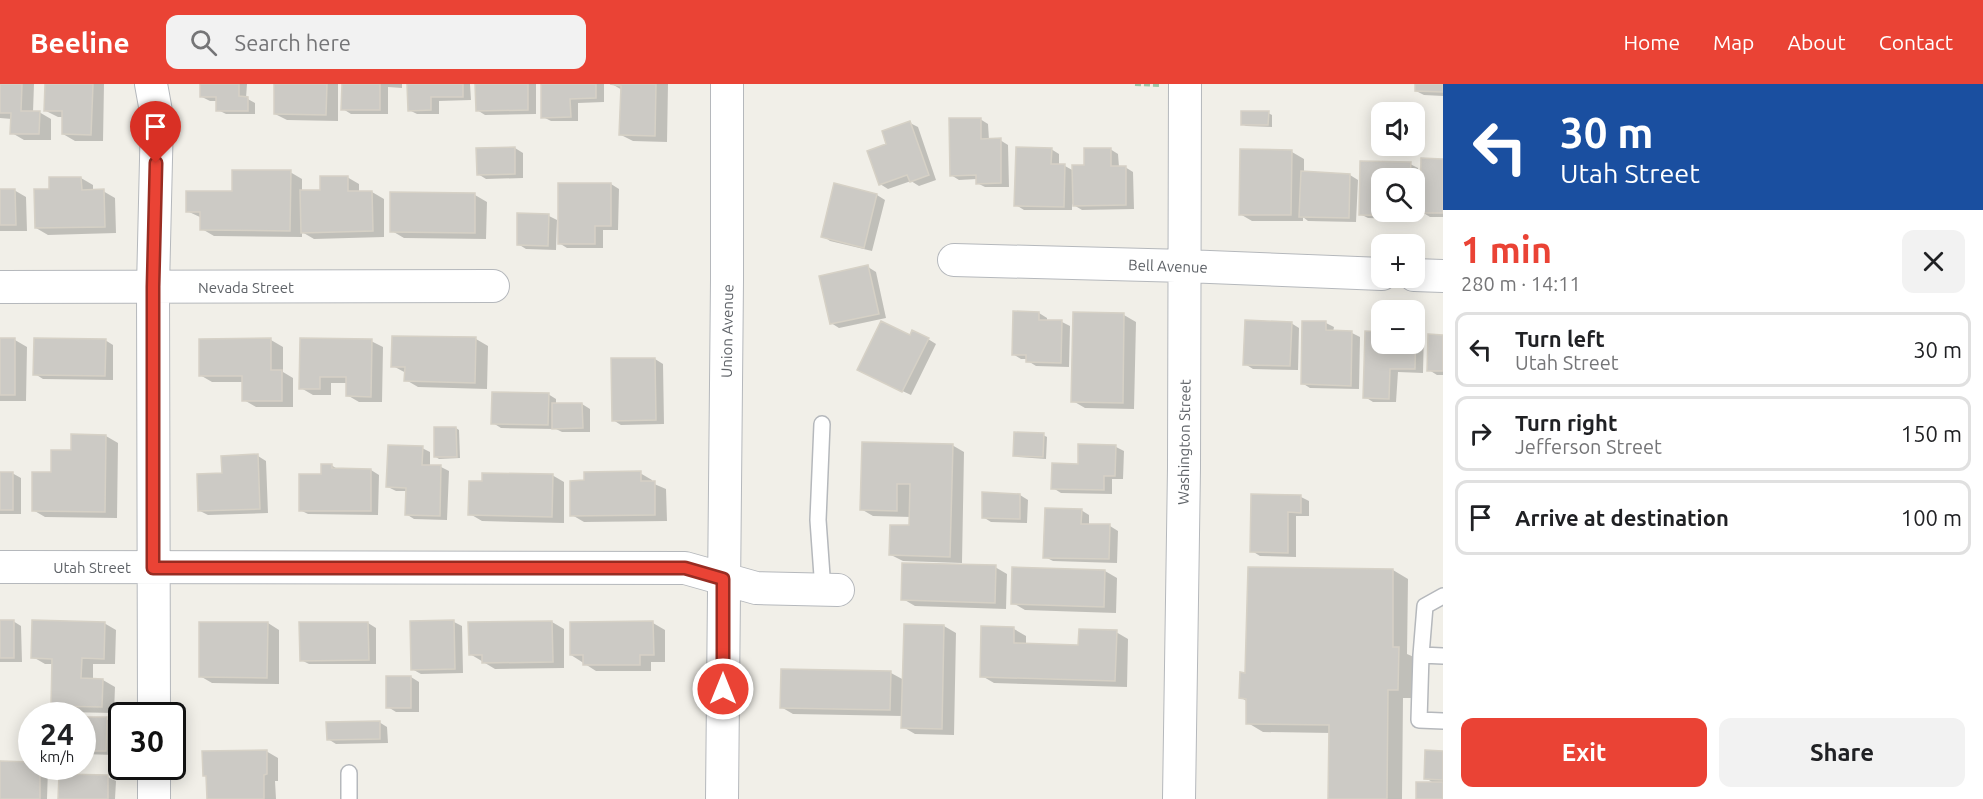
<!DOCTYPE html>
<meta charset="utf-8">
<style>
body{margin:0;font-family:Ubuntu,sans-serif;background:#f2f2f2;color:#202124;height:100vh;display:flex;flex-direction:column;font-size:22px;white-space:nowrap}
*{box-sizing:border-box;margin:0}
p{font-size:20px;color:#757577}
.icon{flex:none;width:33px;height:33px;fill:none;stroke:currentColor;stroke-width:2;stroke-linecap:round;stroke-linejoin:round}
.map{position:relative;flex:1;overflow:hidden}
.sheet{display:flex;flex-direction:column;background:#fff;width:540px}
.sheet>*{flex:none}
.hud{background:#1a4fa0;color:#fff;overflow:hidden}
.fabs{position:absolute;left:1371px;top:18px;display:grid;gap:12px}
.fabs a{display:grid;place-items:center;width:54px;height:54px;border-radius:12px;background:#fff;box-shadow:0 3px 15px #0003;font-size:30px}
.speed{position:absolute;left:18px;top:618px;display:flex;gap:12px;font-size:30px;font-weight:700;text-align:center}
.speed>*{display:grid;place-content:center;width:78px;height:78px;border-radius:50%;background:#fff;box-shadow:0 3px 15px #0003;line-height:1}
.speed small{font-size:15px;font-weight:400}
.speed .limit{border:3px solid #111;border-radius:9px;background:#fff;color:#111}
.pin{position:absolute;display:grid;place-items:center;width:51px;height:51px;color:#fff;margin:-62px -26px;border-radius:50% 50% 50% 0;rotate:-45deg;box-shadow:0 0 6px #0007}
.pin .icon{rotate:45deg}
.me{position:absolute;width:66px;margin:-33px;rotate:0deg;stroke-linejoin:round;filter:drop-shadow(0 0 4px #0008)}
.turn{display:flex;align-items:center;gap:21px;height:126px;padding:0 18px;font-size:27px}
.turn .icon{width:78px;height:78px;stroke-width:2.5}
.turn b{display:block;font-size:42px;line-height:51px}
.round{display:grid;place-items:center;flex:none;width:63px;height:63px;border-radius:12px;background:#f2f2f2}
.summary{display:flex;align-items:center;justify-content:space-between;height:102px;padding:0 18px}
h1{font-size:36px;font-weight:700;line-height:45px;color:#ea4335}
.action{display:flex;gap:12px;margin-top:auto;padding:12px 18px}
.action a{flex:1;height:69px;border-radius:12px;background:#ea4335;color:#fff;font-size:24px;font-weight:700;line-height:69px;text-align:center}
.action a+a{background:#f2f2f2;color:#202124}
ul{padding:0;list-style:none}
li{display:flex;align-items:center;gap:18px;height:75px;margin:0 12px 9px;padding:0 6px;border:3px solid #e0e0e0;border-radius:12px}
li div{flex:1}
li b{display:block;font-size:22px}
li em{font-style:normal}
header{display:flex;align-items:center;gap:36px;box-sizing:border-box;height:84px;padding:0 30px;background:#ea4335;color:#fff}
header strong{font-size:28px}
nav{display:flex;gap:33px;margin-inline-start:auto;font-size:21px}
.search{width:420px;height:54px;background:#f2f2f2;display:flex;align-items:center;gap:15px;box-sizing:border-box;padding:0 21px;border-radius:12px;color:#757577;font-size:22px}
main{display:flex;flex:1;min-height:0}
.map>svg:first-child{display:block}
.shadow{fill:#0003;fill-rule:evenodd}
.building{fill:#cccac5;stroke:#d6d1c6;stroke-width:1.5}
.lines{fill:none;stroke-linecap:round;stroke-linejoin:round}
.service-casing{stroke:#b5b8bc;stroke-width:18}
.minor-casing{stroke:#b5b8bc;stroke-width:34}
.path{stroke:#9cc7a9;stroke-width:4;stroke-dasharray:6 3;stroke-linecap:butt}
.service{stroke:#fff;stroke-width:15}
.minor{stroke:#fff;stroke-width:32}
.route-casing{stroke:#982c22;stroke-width:15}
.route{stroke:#ea4335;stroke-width:10}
.labels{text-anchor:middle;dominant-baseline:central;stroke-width:6;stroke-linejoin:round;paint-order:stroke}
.street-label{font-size:15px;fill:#5f6368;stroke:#fff}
</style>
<header>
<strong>Beeline</strong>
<div class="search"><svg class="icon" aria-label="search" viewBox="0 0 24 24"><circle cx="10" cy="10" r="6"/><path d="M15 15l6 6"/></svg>Search here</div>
<nav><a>Home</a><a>Map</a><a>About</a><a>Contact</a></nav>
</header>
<main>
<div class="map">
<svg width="1443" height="715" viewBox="0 0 1443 715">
<rect width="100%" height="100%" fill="#f1efe8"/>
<path class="shadow" d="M0,0H34L33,28H39L51,35V56H24L12,49V35L0,34Z
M46,0H104L103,57H75L63,50L64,33H58L46,27Z
M202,0H247L246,14L255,19V30H226L218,26V17H210L202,13Z
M276,0H338V37L287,36L275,30Z
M343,0H402V4L388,3V30H351L343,25Z
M409,0H470L471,16L439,17V30H417L409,26Z
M477,0H536V30L485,31L477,26Z
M542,0H604V18L578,19V37H551L543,33Z
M612,0H668L667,58L633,57L621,51L622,6Z
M1416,0H1443V12L1424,11L1416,7Z
M1268,29L1272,31V43L1246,42L1242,40Z
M980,35L988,40L989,56H1000L1008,61L1009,103H985L977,99V95L959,96L951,91Z
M910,39L918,43L936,96L919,102L911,97L888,105L880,100L888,61Z
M515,64L523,69V94L486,95L478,90Z
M1051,65L1059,70V82H1065L1074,87L1086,82L1110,65L1118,70L1119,83H1125L1133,88L1134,125L1082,126L1072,120V126H1024L1016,121Z
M1292,68L1304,75V89L1350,91L1358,96L1356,138L1308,137L1303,133V137H1252L1240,130Z
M1443,76V133H1430L1422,128Z
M1361,78L1410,80L1418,84L1417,136L1368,134L1360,130ZM1382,94H1414V128H1382Z
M290,88L302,95V108L322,107L347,93L359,100V108H372L384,115V153L314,155L302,148V153L214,152L202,145V134L187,127Z
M81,94L93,101V107H103L115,114L116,149L48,151L36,144L51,106Z
M0,100V107L14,106L26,113L27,147H0Z
M611,100L619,105L618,146H603V164H567L559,159Z
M835,101L877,111L885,116L872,167L830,157L823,152Z
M475,111L487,118L486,155L404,154L392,147Z
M549,132L557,136L556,166L526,165L518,160Z
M868,183L876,188L886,234L839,244L831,239Z
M1014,229H1039L1047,234V238H1062L1070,242L1069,283L1036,282L1028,277V275H1021L1013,270Z
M1124,231L1136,238L1134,325L1085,324L1073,317Z
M1291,239L1299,244L1298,286L1253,285L1245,280Z
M1326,239L1334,243L1333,248L1352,249L1360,253L1359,305L1310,304L1302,299Z
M1416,242L1424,246L1423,289L1398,288L1396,318H1373L1365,313L1382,260H1414Z
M1443,252V291H1437L1429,286Z
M910,253L928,255L936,260L911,311L866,290Z
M0,255L15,256L27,263L26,317H0Z
M476,255L488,262L487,305L418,303L406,296V289L393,282Z
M105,256L113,261V296L43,295L35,290Z
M271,256L283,263V288L293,294V323H256L244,316V298H212L200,291Z
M371,257L383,263L382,318H359L347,311L348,299H331V311H313L301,304Z
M655,275L663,280L664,340L621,341L613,336Z
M548,310L556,315V320H582L590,325V348H562L556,345L501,344L493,339Z
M456,344L459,346L460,374L439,375L436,373Z
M1043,351L1047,353L1046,375L1018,373L1015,371Z
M106,352L118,359L117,434L45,433L33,426L52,390L73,367Z
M952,361L964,368L962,479L903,477L891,471L911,443V433L873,432L861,425Z
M1116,363L1124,367L1123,395H1112V410L1061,409L1053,404L1079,382Z
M422,364L430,368V383H441L449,387L447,436L414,435L406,430L407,407H396L388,403Z
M258,372L266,377L268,429L208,431L200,427L223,391Z
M331,381L339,386H371L379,391L378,431L308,430L300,426Z
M0,389H12L21,394V430H0Z
M640,389L652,396V399L666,405L667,437L584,438L572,431Z
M552,391L564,398V439L482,437L470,430Z
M1020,411L1028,416L1027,439L991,438L983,433Z
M1301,413L1309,417V432H1296V473L1260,472L1252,467Z
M1081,426L1089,431V441L1110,442L1118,447L1117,479L1053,477L1045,473Z
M995,483L1007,490L1006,525L915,522L903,515Z
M1393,486L1408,495L1407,570L1414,573L1413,614H1403L1402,715H1330L1331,649L1263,648L1248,639V618L1240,613Z
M1105,487L1117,494L1116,529L1025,526L1013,519Z
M0,537H13L21,542L22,578H0Z
M454,538L462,542L463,589L421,590L412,585Z
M552,538L564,545V584L495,585L470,570Z
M104,539L116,546L115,580H93V596H103L115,603L114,629L64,628L52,621L53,580H45L33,573Z
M268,539L279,546V600L212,599L200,592Z
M368,539L376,544V580H309L301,576Z
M653,539L665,546V578H651V587H596L571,571Z
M944,542L956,549L954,651L915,650L903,643V632L793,630L781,623L891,589L904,596Z
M1014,545L1026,552V561L1080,562L1116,548L1128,555L1127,603L994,599L982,592Z
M411,593L419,598V628H396L388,623Z
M82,634L106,635L114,639V671L82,670Z
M379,638L387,643L388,659L336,660L328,655Z
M266,667L278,674V697H275L276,715H208V693L204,691Z
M1443,668V715L1435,700L1426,694Z
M0,678L48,684L47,715H0Z
M108,693L116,697L115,715H60Z"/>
<path class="building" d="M0,0H22L21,27H40L39,50H10L11,29H0Z
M45,0H93L91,51L62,50V27H44Z
M200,0H239V12L248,13V27H216V13H200Z
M274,0H327L326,31L274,30Z
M342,0H380V26H341Z
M407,0H463V13H431V26L408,27Z
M475,0H528V26L476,27Z
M541,0H596V14L570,15L571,33L541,34Z
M610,0H656L655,52L619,51L621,2Z
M1415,0H1443V8L1415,7Z
M1241,27H1269L1268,41H1241Z
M949,34H981V55L1001,54V99L976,100V91L950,92Z
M910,37L929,91L910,98L907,91L879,101L867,67L886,60L882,47Z
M515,63V90L477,91L476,64Z
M1016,63L1052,64L1051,80H1065L1064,123L1014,122Z
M1084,64H1111V82H1126V121L1073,122L1072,81H1084Z
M1240,65L1292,66L1291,131H1239Z
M1421,74L1443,75V129H1420Z
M1360,77L1411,78L1410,94H1382V128H1409V132L1359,131Z
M232,86H291L290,147L200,146V128H186V107H232Z
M1301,87L1350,90L1349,134L1299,133Z
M320,92H348V107H372L373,147L301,149L300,106H320Z
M49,93H81L82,106L104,105L105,143L35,144L34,105H49Z
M558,99H611V142H595V160H558Z
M834,99L877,110L864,164L821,153Z
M0,105H15L16,141H0Z
M390,108L475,109V149L390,148Z
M517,129L549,130L548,162L517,161Z
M868,181L879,230L830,240L819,192Z
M1013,227L1039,228V236H1062L1061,279L1026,278V271H1012Z
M1073,228L1124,229L1123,319L1071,318Z
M1245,236L1292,238L1290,282L1243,281Z
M881,237L910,251L912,246L929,254L902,308L857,286Z
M1302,237H1326V246L1352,247L1351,302L1301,300Z
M1414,240H1416L1415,285H1390L1389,315L1363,314L1365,247L1382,248V260H1414Z
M1428,250L1443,251V287H1427Z
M392,252L476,253L475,299L404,297L405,283H391Z
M0,254H15V311H0Z
M34,254L106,255L105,292L33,291Z
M271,254V286H282V317H242V292H199V255Z
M300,254L372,255L371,313L346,312V293H320V305H299Z
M611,274H655L656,336L612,337Z
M492,308L549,309L548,341L491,340Z
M552,319H582L583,344L552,345Z
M434,343H456L457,373H434Z
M1014,348L1044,349L1043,373L1013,372Z
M71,350L106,351L105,428L32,427V388H51V366H71Z
M862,358L953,360L950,473L889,471L890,441H909L910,400H897V427L860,426Z
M1078,360L1116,361L1115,392H1104V406L1051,405L1052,379L1078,380Z
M388,361L423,362L422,381H441L440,432L405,431L406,404L386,403Z
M258,370L260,425L198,427L197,390L222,389L221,372Z
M321,380H332V384L371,385V427H299V390H321Z
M641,387V397H655V431L570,432V397L584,396V388Z
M0,388H13V426H0Z
M482,389L553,390L552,433L468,431L469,397H482Z
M982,408L1020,410V435L982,434Z
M1251,410L1301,411V429L1288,428V469L1250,468Z
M1045,424L1082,425L1081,440H1110L1109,475L1043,474Z
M902,479L996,481L995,519L901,516Z
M1012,483L1105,486L1104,523L1011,520Z
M1248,483L1393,485V563H1399L1398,606H1388L1387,715H1328L1329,641L1246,640V615L1239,614L1240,588L1245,589Z
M0,536H14V574H0Z
M32,536L105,538L104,575L82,574L81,594L103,595L102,623L51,622L52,575L31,574Z
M454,536L455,585L411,586L410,537Z
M552,537L553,578L482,579V571H469L468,538Z
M653,537L654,571H640V581H583V571H570V538Z
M199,538H268L267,594L199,593Z
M299,538H368L369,576L300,577Z
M904,540L944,541L942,645L901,644Z
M981,542L1014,543V559L1078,561L1079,545L1117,546L1115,597L980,593Z
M781,585L891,587L890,626L780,624Z
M386,592H411V624H386Z
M82,633H107L106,667H82Z
M380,637V655L327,656L326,638Z
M267,666V690L264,691V715H207L206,692H203L202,667Z
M1425,666L1443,667V696L1424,695Z
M0,677L32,678V682H40V715H0Z
M59,690L108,691V715H58Z
M1416,698H1443V715H1416Z"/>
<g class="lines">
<defs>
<path id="service" d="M822,340L818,436L823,506
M1421,571L1425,522L1443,512
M1443,572L1421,571L1419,636L1443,637
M349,689V715"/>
<path id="minor" d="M151,0L157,33L153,203L154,632
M954,176L1185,182L1382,190
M1414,191L1443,192
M0,203L493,202
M0,483L685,484L756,504L838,506
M154,682V715
M722,715L727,196V0
M1179,715L1184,384L1185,0"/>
</defs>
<use href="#service" class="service-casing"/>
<use href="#minor" class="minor-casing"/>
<path class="path" d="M1135,0L1159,1"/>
<use href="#service" class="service"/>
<use href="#minor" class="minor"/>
</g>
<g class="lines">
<defs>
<path id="route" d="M156,79L153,203V484H685L723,495V605"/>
</defs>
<use href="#route" class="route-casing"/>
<use href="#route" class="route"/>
</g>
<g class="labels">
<g class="street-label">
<text transform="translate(1168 182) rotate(2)">Bell Avenue</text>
<text x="246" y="203">Nevada Street</text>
<text transform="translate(727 247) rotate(-89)">Union Avenue</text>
<text transform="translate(1184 358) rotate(-89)">Washington Street</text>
<text x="92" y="483">Utah Street</text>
</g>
</g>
</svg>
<div class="fabs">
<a><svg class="icon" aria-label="sound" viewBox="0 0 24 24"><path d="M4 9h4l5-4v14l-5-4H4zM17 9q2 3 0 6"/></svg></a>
<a><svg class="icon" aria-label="search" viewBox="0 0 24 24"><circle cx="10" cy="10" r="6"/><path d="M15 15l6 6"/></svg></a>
<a>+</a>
<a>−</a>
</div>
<div class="speed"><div>24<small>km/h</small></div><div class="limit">30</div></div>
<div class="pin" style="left:156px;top:79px;background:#d93025"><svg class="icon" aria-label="arrive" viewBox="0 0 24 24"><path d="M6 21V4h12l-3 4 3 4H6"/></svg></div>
<svg class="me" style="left:723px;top:605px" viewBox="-20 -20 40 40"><circle r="17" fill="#ea4335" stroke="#fff" stroke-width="3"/><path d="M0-11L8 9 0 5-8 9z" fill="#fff"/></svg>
</div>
<section class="sheet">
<div class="hud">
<div class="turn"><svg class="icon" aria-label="left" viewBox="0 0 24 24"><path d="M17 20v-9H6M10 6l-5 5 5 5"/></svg><div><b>30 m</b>Utah Street</div></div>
</div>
<div class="summary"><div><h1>1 min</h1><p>280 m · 14:11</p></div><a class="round"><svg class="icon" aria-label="close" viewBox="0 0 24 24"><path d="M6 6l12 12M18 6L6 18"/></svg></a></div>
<ul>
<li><svg class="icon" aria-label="left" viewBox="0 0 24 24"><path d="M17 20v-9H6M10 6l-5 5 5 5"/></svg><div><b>Turn left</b><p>Utah Street</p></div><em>30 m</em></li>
<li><svg class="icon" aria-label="right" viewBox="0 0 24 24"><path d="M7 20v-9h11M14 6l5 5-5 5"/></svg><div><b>Turn right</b><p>Jefferson Street</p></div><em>150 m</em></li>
<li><svg class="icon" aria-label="arrive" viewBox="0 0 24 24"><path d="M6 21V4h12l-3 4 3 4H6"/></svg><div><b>Arrive at destination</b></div><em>100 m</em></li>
</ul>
<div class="action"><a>Exit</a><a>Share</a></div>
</section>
</main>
